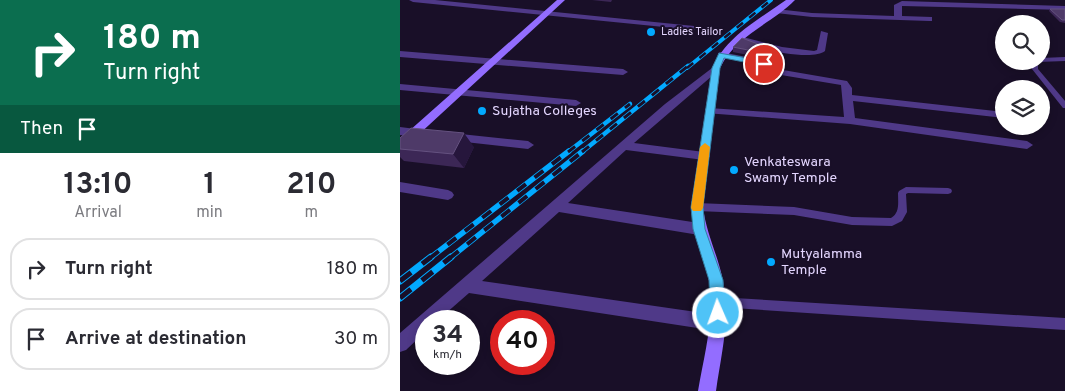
<!DOCTYPE html>
<style>
body{margin:0;font-family:Overpass,sans-serif;background:#f7f7f7;color:#2b2b33;height:100vh;display:flex;flex-direction:column;font-size:19px;white-space:nowrap}
*{box-sizing:border-box;margin:0}
p{font-size:16px;color:#7c7c81}
.icon{flex:none;width:28px;height:28px;fill:none;stroke:currentColor;stroke-width:2;stroke-linecap:round;stroke-linejoin:round}
.map{position:relative;flex:1;overflow:hidden}
.sheet{display:flex;flex-direction:column;background:#fff;width:400px}
.sheet>*{flex:none}
.banner{background:#0b6e4f;color:#fff;overflow:hidden}
.fabs{position:absolute;left:595px;top:15px;display:grid;gap:10px}
.fabs a{display:grid;place-items:center;width:55px;height:55px;border-radius:50%;background:#fff;box-shadow:0 2px 8px #0003;font-size:25px}
.speed{position:absolute;left:15px;top:310px;display:flex;gap:10px;font-size:25px;font-weight:700;text-align:center}
.speed>*{display:grid;place-content:center;width:65px;height:65px;border-radius:50%;background:#fff;box-shadow:0 2px 8px #0003;line-height:1}
.speed small{font-size:12px;font-weight:400}
.speed .limit{border:8px solid #d22;background:#fff;color:#111}
.pin{position:absolute;display:grid;place-items:center;width:42px;height:42px;color:#fff;margin:-21px;border:2px solid #fff;border-radius:50%;box-shadow:0 1px 5px #0007}
.me{position:absolute;width:55px;margin:-28px;rotate:358deg;stroke-linejoin:round;filter:drop-shadow(0 0 4px #0008)}
.turn{display:flex;align-items:center;gap:18px;height:105px;padding:0 20px;font-size:22px}
.turn .icon{width:65px;height:65px;stroke-width:2.5}
.turn b{display:block;font-size:35px;line-height:42px}
.then{display:flex;align-items:center;height:48px;padding:0 20px;background:#0003;gap:10px;font-size:19px}
.eta{display:flex;justify-content:space-evenly;align-items:center;height:85px;text-align:center}
.eta b{font-size:30px;font-weight:700;line-height:35px}
ul{padding:0;list-style:none}
li{display:flex;align-items:center;gap:15px;height:62px;margin:0 10px 8px;padding:0 10px;border:2px solid #e1e1e2;border-radius:20px}
li div{flex:1}
li b{display:block;font-size:19px}
li em{font-style:normal}
main{display:flex;flex:1;min-height:0}
.map>svg:first-child{display:block}
.lines{fill:none;stroke-linecap:round;stroke-linejoin:round}
.lane{fill:#4f3988;fill-rule:evenodd}
.street{fill:#4f3988;fill-rule:evenodd}
.secondary{fill:#936dff;fill-rule:evenodd}
.rail-far3-casing{stroke:#02a9ff;stroke-width:4}
.rail-far2-casing{stroke:#02a9ff;stroke-width:4.5}
.rail-far1-casing{stroke:#02a9ff;stroke-width:5.5}
.rail-casing{stroke:#02a9ff;stroke-width:7}
.rail-far3{stroke:#190f28;stroke-width:2.5;stroke-dasharray:8;stroke-linecap:butt}
.rail-far2{stroke:#190f28;stroke-width:3;stroke-dasharray:9;stroke-linecap:butt}
.rail-far1{stroke:#190f28;stroke-width:4;stroke-dasharray:11;stroke-linecap:butt}
.rail{stroke:#190f28;stroke-width:5;stroke-dasharray:14;stroke-linecap:butt}
.wall{fill:#3c2756}
.shaded-wall{fill:#26163c}
.building{fill:#4e3a68;stroke:#655280}
.route{fill:#4fc3f7;stroke:#337fa1}
.slow{fill:#f59e0b}
.poi-dot{fill:#02a9ff;stroke:#190f28;stroke-width:2}
.labels{text-anchor:middle;dominant-baseline:central;stroke-width:4;stroke-linejoin:round;paint-order:stroke}
.far-poi-label{font-size:11px;fill:#e4d6ff;stroke:#190f28;text-anchor:start}
.poi-label{font-size:14px;fill:#e4d6ff;stroke:#190f28;text-anchor:start}
</style>
<main>
<section class="sheet">
<div class="banner">
<div class="turn"><svg class="icon" aria-label="right" viewBox="0 0 24 24"><path d="M7 20v-9h11M14 6l5 5-5 5"/></svg><div><b>180 m</b>Turn right</div></div>
<div class="then">Then<svg class="icon" aria-label="arrive" viewBox="0 0 24 24"><path d="M6 21V4h12l-3 4 3 4H6"/></svg></div>
</div>
<div class="eta">
<div><b>13:10</b><p>Arrival</p></div>
<div><b>1</b><p>min</p></div>
<div><b>210</b><p>m</p></div>
</div>
<ul>
<li><svg class="icon" aria-label="right" viewBox="0 0 24 24"><path d="M7 20v-9h11M14 6l5 5-5 5"/></svg><div><b>Turn right</b></div><em>180 m</em></li>
<li><svg class="icon" aria-label="arrive" viewBox="0 0 24 24"><path d="M6 21V4h12l-3 4 3 4H6"/></svg><div><b>Arrive at destination</b></div><em>30 m</em></li>
</ul>
</section>
<div class="map">
<svg width="665" height="391" viewBox="0 0 665 391">
<rect width="100%" height="100%" fill="#190f28"/>
<g class="lines">
<path class="lane" d="M665,57V61L638,62V69L665,101V108H663L632,69V61H641V58Z
M506,187L548,188L551,189L552,191L551,193L548,194L508,193L506,194L507,212L502,221L492,226L452,225L394,215L297,211L294,210L293,207L294,204L297,203L394,207L452,217L491,218C500,213 498,203 498,193L499,191Z
M318,297L665,318V330L318,307L314,306L313,302L314,298Z"/>
<path class="street" d="M9,0H35L294,26L298,28L294,30L13,2Z
M502,1L665,6V10L502,6V16L532,17V21H529L412,17L376,13L372,11L376,9L412,13L494,16V5Z
M421,31L428,33L425,51C412,62 348,48 335,38L339,36L382,47L414,51L417,50Z
M0,51L223,69L228,72L223,75L0,57Z
M321,52L362,60L383,70L447,81L452,88V95L604,112V118L453,101L455,118L627,141L633,145L627,149L450,124L305,113V109L309,108L444,117L441,85L381,75L357,64L318,57V53Z
M316,65L319,66V70L234,143L304,152L308,153L310,156L308,159L304,160L226,150L168,203L299,223L304,225L306,229L304,233L299,235L159,212L82,281L317,315L323,317L325,323L323,329L317,331L69,293L37,321H26V331L6,350L0,352V333L265,104Z
M0,84L176,100L181,103L176,106L0,90Z
M0,127L24,130L29,134L24,138L0,135Z
M51,133L128,141L134,145L128,149L47,140L46,137L47,134Z
M0,182L48,190L52,192L54,195L52,198L48,200L0,192Z"/>
<path class="secondary" d="M157,0H165L4,148L0,149V139Z
M386,0H395C370,25 336,35 320,68L303,207C306,233 318,255 323,281C331,317 321,355 316,391H298C304,355 315,318 309,281C304,256 293,233 291,207L312,68C327,36 358,20 386,0Z"/>
<defs>
<path id="rail-far3" d="M287,68L371,0"/>
<path id="rail-far2" d="M168,152L230,104
M182,152L288,66"/>
<path id="rail-far1" d="M30,258L169,151
M50,258L183,151"/>
<path id="rail" d="M0,281L31,257
M0,298L51,257"/>
</defs>
<use href="#rail-far3" class="rail-far3-casing"/>
<use href="#rail-far2" class="rail-far2-casing"/>
<use href="#rail-far1" class="rail-far1-casing"/>
<use href="#rail" class="rail-casing"/>
<use href="#rail-far3" class="rail-far3"/>
<use href="#rail-far2" class="rail-far2"/>
<use href="#rail-far1" class="rail-far1"/>
<use href="#rail" class="rail"/>
</g>
<path class="wall" d="M192,0H212L211,2Z
M650,9H665V23L660,22L649,11Z
M333,47L358,49L353,56L333,52Z
M0,138L74,147L64,168L4,161L0,157Z"/>
<path class="shaded-wall" d="M358,44V49L353,56V51Z
M64,133L74,147L64,168L53,154Z"/>
<path class="building" d="M650,9H665V20H662Z
M342,38L358,44L353,51L333,47Z
M11,128L64,133L53,154L0,149V138Z"/>
<path class="route" d="M319,53L364,61L369,64L364,66L324,58L320,68L303,207L305,229L323,280L325,313L323,318L318,320L312,318L310,313L309,280L293,229L291,207L312,68Z"/>
<path class="slow" d="M305,143L310,147L303,208L301,211H293L291,208L300,147Z"/>
<g class="poi-dot">
<circle cx="251" cy="32" r="5"/>
<circle cx="82" cy="111" r="5"/>
<circle cx="334" cy="170" r="5"/>
<circle cx="371" cy="262" r="5"/>
</g>
<g class="labels">
<g class="far-poi-label">
<text x="261" y="32">Ladies Tailor</text>
</g>
<g class="poi-label">
<text x="92" y="111">Sujatha Colleges</text>
<text x="344" y="162">Venkateswara<tspan x="344" dy="16">Swamy Temple</tspan></text>
<text x="381" y="254">Mutyalamma<tspan x="381" dy="16">Temple</tspan></text>
</g>
</g>
</svg>
<div class="fabs">
<a><svg class="icon" aria-label="search" viewBox="0 0 24 24"><circle cx="10" cy="10" r="6"/><path d="M15 15l6 6"/></svg></a>
<a><svg class="icon" aria-label="layers" viewBox="0 0 24 24"><path d="M12 4l9 5-9 5-9-5zM3 14l9 5 9-5"/></svg></a>
</div>
<div class="speed"><div>34<small>km/h</small></div><div class="limit">40</div></div>
<div class="pin" style="left:364px;top:64px;background:#d93025"><svg class="icon" aria-label="arrive" viewBox="0 0 24 24"><path d="M6 21V4h12l-3 4 3 4H6"/></svg></div>
<svg class="me" style="left:318px;top:313px" viewBox="-20 -20 40 40"><circle r="17" fill="#4fc3f7" stroke="#fff" stroke-width="3"/><path d="M0-11L8 9 0 5-8 9z" fill="#fff"/></svg>
</div>
</main>
